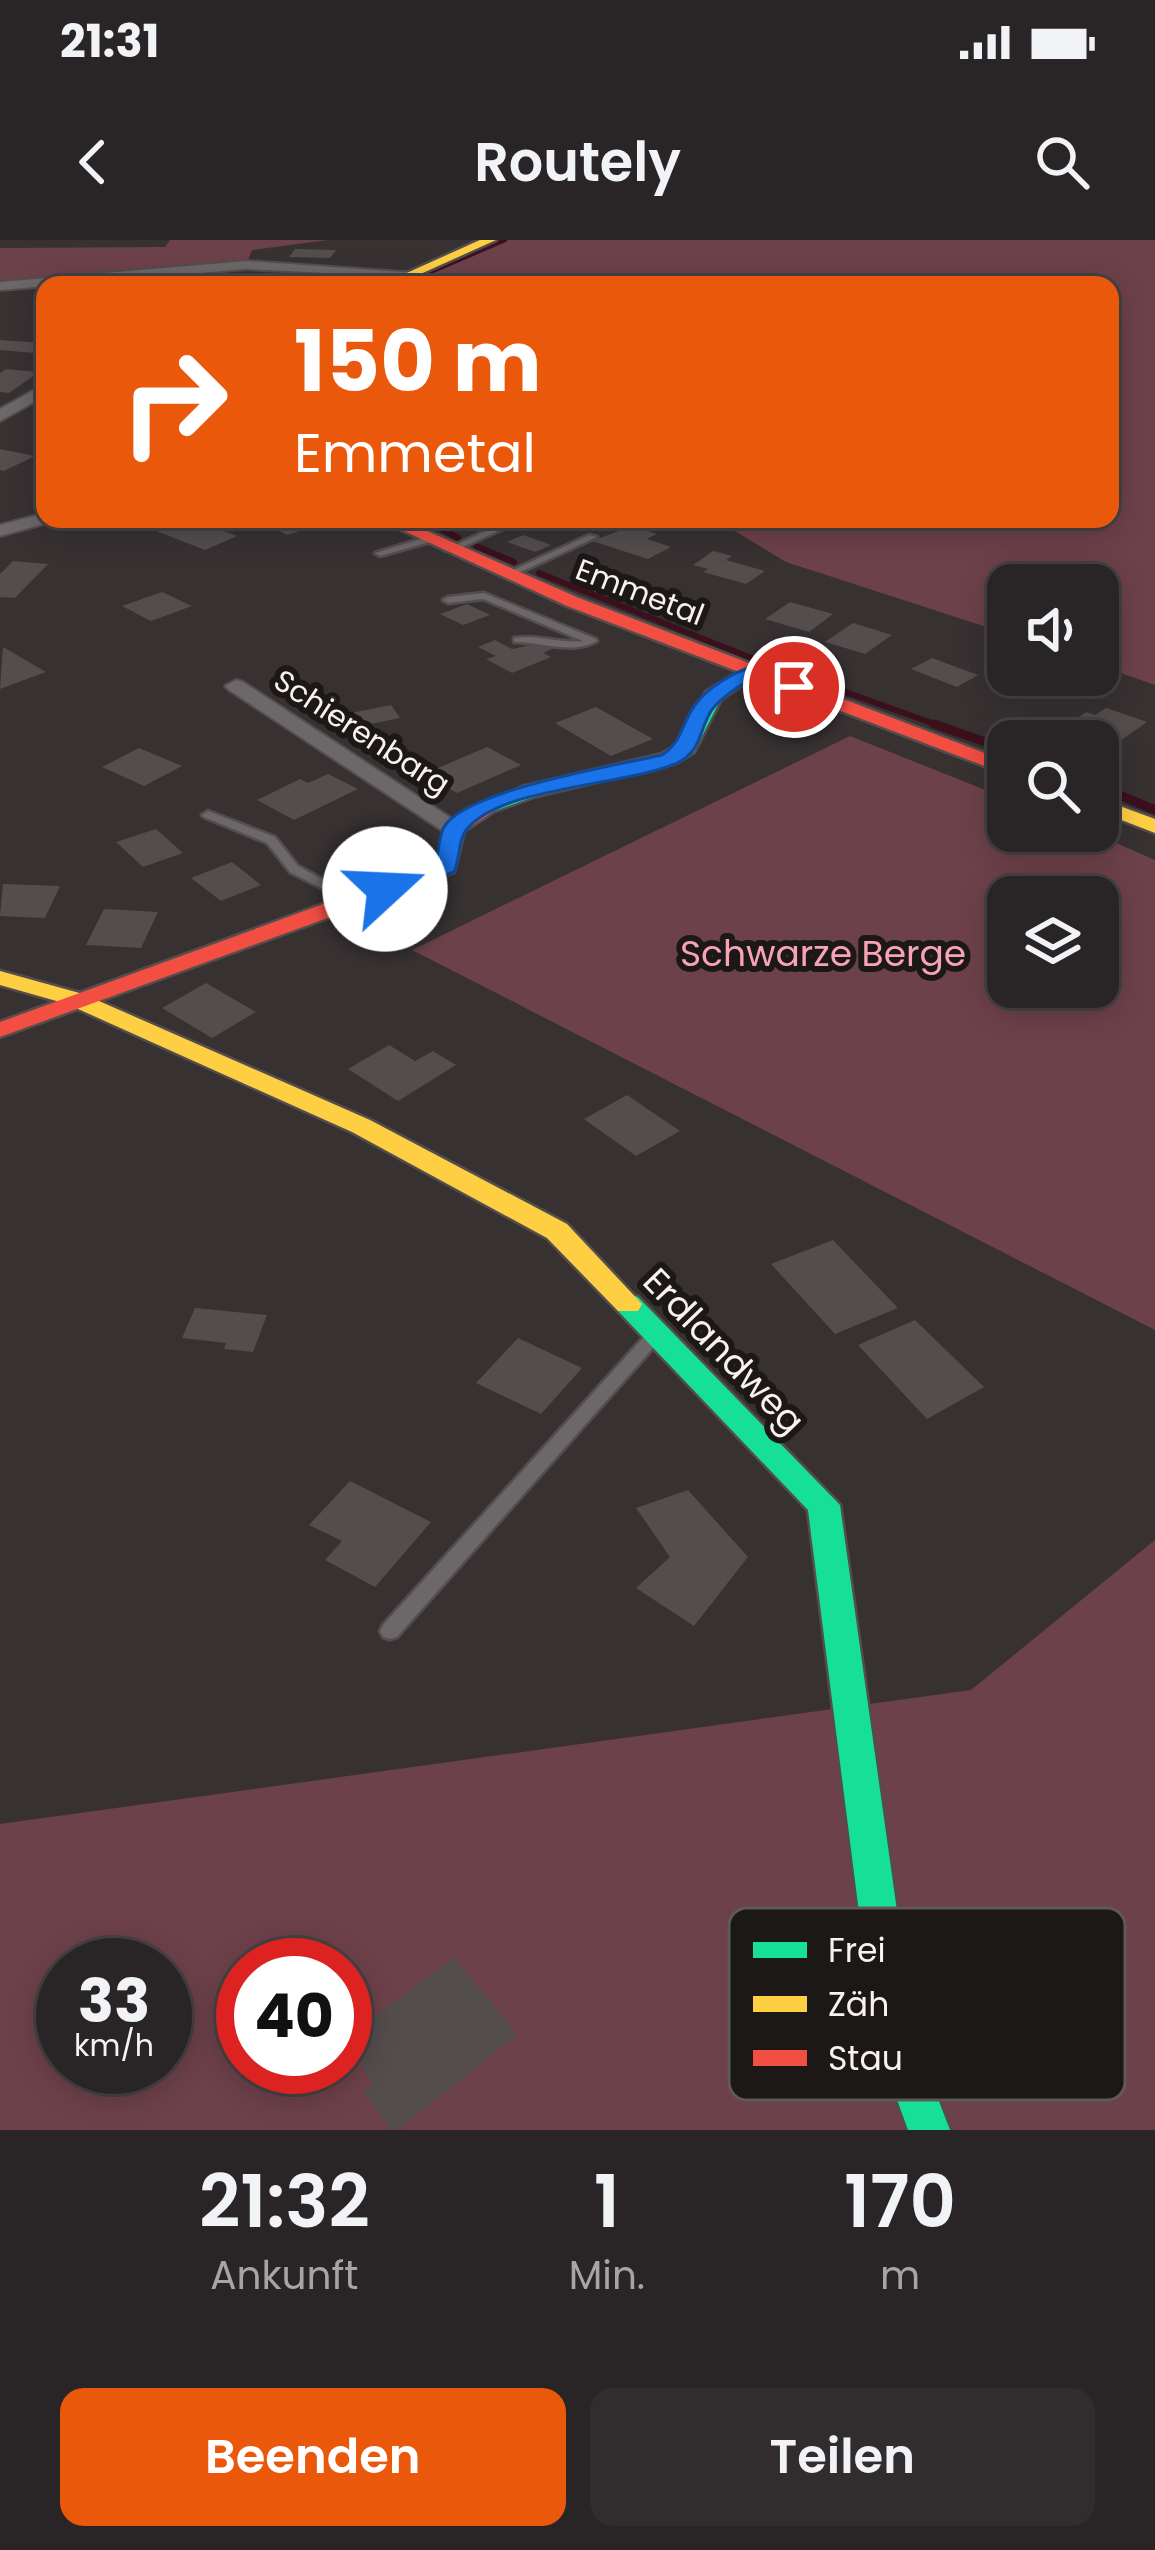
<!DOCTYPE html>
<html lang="de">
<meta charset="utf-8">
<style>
body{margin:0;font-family:Poppins,sans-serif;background:#312d2e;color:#f1f3f6;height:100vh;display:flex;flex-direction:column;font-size:45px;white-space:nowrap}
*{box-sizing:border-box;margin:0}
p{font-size:39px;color:#a5a5a7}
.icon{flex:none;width:66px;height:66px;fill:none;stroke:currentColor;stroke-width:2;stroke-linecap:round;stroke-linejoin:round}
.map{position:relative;height:1890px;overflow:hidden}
.side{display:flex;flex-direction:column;background:#292526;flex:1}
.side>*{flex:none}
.banner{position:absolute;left:36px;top:36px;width:1083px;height:252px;border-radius:24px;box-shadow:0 6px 30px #0003,0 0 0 3px #454243;background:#ea580c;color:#fff;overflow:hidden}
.tools{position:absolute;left:987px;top:324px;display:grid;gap:24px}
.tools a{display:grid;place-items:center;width:132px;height:132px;border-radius:24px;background:#292526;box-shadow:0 6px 30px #0003,0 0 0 3px #454243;font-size:60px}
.speed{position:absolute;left:36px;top:1698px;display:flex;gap:24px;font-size:60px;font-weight:700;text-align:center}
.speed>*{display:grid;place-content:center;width:156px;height:156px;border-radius:50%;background:#292526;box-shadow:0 6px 30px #0003,0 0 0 3px #454243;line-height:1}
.speed small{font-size:30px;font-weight:400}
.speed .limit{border:18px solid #d22;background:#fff;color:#111}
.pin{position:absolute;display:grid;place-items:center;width:102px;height:102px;color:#fff;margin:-51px;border:6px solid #fff;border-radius:50%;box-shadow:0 3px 12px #0007}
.me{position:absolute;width:132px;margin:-66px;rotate:70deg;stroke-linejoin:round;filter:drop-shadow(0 0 9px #0008)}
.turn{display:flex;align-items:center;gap:42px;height:252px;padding:0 60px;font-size:54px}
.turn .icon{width:156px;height:156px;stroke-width:2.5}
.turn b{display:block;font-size:84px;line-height:102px}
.eta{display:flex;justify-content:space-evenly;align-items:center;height:204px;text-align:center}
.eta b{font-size:72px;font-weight:600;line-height:84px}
.action{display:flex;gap:24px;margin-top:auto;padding:24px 60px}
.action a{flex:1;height:138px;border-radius:24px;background:#ea580c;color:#fff;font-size:48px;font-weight:600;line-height:138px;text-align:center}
.action a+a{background:#312d2e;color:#f1f3f6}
.status{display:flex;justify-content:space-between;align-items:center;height:84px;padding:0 60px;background:#292526;direction:ltr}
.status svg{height:33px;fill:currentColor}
header{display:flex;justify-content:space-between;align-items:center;height:156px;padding:0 60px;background:#292526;font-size:54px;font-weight:600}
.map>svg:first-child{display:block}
.green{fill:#6d414a;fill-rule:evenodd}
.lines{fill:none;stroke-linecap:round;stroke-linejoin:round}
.stream-far2{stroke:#3b101c;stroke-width:4.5}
.stream-far1{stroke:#3b101c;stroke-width:6}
.stream{stroke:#3b101c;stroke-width:9}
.building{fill:#534d4e}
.lane-casing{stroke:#534d4e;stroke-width:5}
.street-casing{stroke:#534d4e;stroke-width:4}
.fast-casing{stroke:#534d4e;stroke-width:5}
.slow-casing{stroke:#534d4e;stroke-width:5}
.jam-casing{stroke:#534d4e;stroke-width:5}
.lane{fill:#6c6768;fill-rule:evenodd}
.street{fill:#6c6768;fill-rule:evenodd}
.fast{fill:#16e098;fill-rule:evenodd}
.slow{fill:#ffcf43;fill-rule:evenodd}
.jam{fill:#f24e42;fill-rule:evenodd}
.route{fill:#1a73e8;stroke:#114b97;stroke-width:3}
.labels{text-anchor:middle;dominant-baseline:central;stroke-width:12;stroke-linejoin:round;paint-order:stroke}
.far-street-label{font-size:30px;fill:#f9f1f2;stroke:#1d1818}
.park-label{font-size:36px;fill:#f8a3b3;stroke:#1d1818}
.street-label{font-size:36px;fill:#f9f1f2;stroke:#1d1818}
.key{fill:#1d1818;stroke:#5f5959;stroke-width:3}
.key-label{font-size:33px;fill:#f9f1f2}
</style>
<div class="status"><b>21:31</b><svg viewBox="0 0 49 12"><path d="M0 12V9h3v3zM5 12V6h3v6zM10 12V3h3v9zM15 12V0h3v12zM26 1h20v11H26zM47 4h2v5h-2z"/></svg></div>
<header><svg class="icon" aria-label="back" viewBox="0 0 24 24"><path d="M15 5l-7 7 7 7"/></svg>Routely<svg class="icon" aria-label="search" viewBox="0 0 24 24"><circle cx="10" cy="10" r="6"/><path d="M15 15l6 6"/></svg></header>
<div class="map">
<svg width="1155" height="1890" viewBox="0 0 1155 1890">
<rect width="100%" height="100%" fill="#373132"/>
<path class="green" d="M170,0H328L252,10L246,25L0,46V8L165,7Z
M498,0H1155V445L1098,425V345H1008V394L786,322L715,279H1110V45H395Z
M850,496L1008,559V591H1089L1155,620V1090L412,710ZM1098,657V747H1008V657Z
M1155,1300V1890H0V1584L971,1450ZM63,1725H165V1827H63ZM243,1725H345V1827H243Z"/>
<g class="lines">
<path class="stream-far2" d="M400,45L505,0"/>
<path class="stream-far1" d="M423,279L458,298
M476,306L514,322
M539,333L756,420L943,487"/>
<path class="stream" d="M934,484L1008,510
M1098,546L1155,570"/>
</g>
<path class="building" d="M295,9L336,10L330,18L289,17Z
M0,100L45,103V114L0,110Z
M6,129L39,132L9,153L0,152V133Z
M0,209L35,216L4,231L0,230Z
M191,279L237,296L205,310L156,291Z
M258,279H304L316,286L287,295Z
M632,286L657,294L647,299L671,307L648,319L592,301Z
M523,295L551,305L535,312L507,302Z
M713,311L732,316L726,320L765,331L746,344L703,332L708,329L693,325Z
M13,321L48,324L15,358L0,357V334Z
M162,352L192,366L151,381L122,366Z
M790,362L833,374L809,392L765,379Z
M467,364L490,375L463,385L440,374Z
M853,383L892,395L865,414L825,402Z
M495,400L512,409L541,403L552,409L543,413L551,417L512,433L486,419L496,416L478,407Z
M3,407L46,432L0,449Z
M932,418L978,435L957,447L911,429Z
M391,465L400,478L356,487L346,474Z
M596,467L653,499L611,516L555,483Z
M1106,468L1147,482L1117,503L1067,485L1086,472L1095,475Z
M487,507L521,525L457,553L424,534Z
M139,508L182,526L144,546L102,527Z
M328,534L358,549L294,580L257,560L300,539L308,543Z
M156,589L183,613L143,627L116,602Z
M232,622L261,645L221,661L191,638Z
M3,644L60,646L45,678L0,676Z
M104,669L158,672L141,708L86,705Z
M206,743L256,772L212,798L162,768Z
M389,805L415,821L433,811L456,825L398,861L348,829Z
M627,855L680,891L636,916L584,879Z
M833,1000L898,1068L835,1094L771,1024Z
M195,1068L267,1075L253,1112L224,1109L226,1103L182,1098Z
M915,1080L984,1147L927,1179L858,1105Z
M518,1098L582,1128L541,1174L476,1143Z
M350,1241L431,1282L375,1347L325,1320L342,1301L309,1285Z
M688,1250L748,1317L694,1386L636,1348L670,1317L636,1268Z
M454,1717L517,1795L398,1890H391L363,1851L373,1843L345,1799Z"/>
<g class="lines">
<defs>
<path id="lane" d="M512,279H525L452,312L444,310Z
M589,295L597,297L510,337L502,335Z
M427,297L432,300L430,302L380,316L375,313Z
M484,353L596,399L597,401C572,415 542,402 514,402V398C538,394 560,404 583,401L483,359L448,363L443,360L448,357Z
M208,571L275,597L298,626L361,660L355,664L351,663L290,632L267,603L204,577L202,575Z
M656,1088L662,1090L664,1094L662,1098L397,1397L390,1399L383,1397L380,1391L383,1385L650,1090Z"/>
<path id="street" d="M246,21L418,33L411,37L246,29L0,50V42Z
M45,144V156L0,181V169Z
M45,273V279L51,282L0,296V285Z
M236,440L243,442L466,588L462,593H446L229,450L225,446Z"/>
<path id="fast" d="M747,427L763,431L721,459L694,512L676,523L536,556L492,572L482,566L522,547L662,514L679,504L706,452Z
M628,1054L638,1057L840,1265L915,1799L950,1890H908L875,1799L808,1270L618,1071L614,1064L618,1057Z"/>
<path id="slow" d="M480,0H496L396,45H380Z
M1098,558L1155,579V593L1098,571Z
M0,731L83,754L370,880L567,984L642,1064L638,1071H618L547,998L352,892L67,764L0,745Z"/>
<path id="jam" d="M378,279H400L579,358L1008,522V535L567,366Z
M492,560L502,566L464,591L454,632L0,797V782L436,623L447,584Z"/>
</defs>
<use href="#lane" class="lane-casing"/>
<use href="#street" class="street-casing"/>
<use href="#fast" class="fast-casing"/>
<use href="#slow" class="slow-casing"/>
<use href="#jam" class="jam-casing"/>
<use href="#lane" class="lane"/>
<use href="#street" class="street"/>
<use href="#fast" class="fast"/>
<use href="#slow" class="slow"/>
<use href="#jam" class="jam"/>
</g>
<path class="route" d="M754,426L804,447L794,453L755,438C741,444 720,458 711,471C699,491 701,512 677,523C626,546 502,546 467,589C458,599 460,619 454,632L385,656L374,649L436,623C438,613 439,596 444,587C465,550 619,525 662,515C683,501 681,484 695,465C708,447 734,432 754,426Z"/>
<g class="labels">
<g class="far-street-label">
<text transform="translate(640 352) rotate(21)">Emmetal</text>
<text transform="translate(362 492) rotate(33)">Schierenbarg</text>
</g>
<g class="park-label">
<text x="823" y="713">Schwarze Berge</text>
</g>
<g class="street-label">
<text transform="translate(724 1111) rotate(46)">Erdlandweg</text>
</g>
</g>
<rect x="729" y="1668" width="396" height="192" rx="18" class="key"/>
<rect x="753" y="1702" width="54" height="16" fill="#16e098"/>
<rect x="753" y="1756" width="54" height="16" fill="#ffcf43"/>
<rect x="753" y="1810" width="54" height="16" fill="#f24e42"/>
<g class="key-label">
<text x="828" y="1722">Frei</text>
<text x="828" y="1776">Zäh</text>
<text x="828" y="1830">Stau</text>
</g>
</svg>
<div class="tools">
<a><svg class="icon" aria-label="sound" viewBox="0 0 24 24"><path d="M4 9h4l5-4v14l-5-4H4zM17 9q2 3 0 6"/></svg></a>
<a><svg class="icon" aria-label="search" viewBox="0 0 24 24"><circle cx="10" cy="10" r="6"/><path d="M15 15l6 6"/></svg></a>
<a><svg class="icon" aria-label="layers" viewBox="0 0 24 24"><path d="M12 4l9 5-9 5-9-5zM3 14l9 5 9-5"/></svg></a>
</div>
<div class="speed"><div>33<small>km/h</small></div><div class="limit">40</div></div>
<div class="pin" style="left:794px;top:447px;background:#d93025"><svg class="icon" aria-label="arrive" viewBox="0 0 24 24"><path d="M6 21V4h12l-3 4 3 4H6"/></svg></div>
<svg class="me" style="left:385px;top:649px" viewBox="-20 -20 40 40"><circle r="19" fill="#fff"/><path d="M0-13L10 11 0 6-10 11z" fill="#1a73e8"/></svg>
<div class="banner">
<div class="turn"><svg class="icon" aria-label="right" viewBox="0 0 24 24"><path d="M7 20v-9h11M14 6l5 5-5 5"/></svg><div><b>150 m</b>Emmetal</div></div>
</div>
</div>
<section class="side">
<div class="eta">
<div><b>21:32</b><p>Ankunft</p></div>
<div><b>1</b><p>Min.</p></div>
<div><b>170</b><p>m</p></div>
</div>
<div class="action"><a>Beenden</a><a>Teilen</a></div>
</section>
